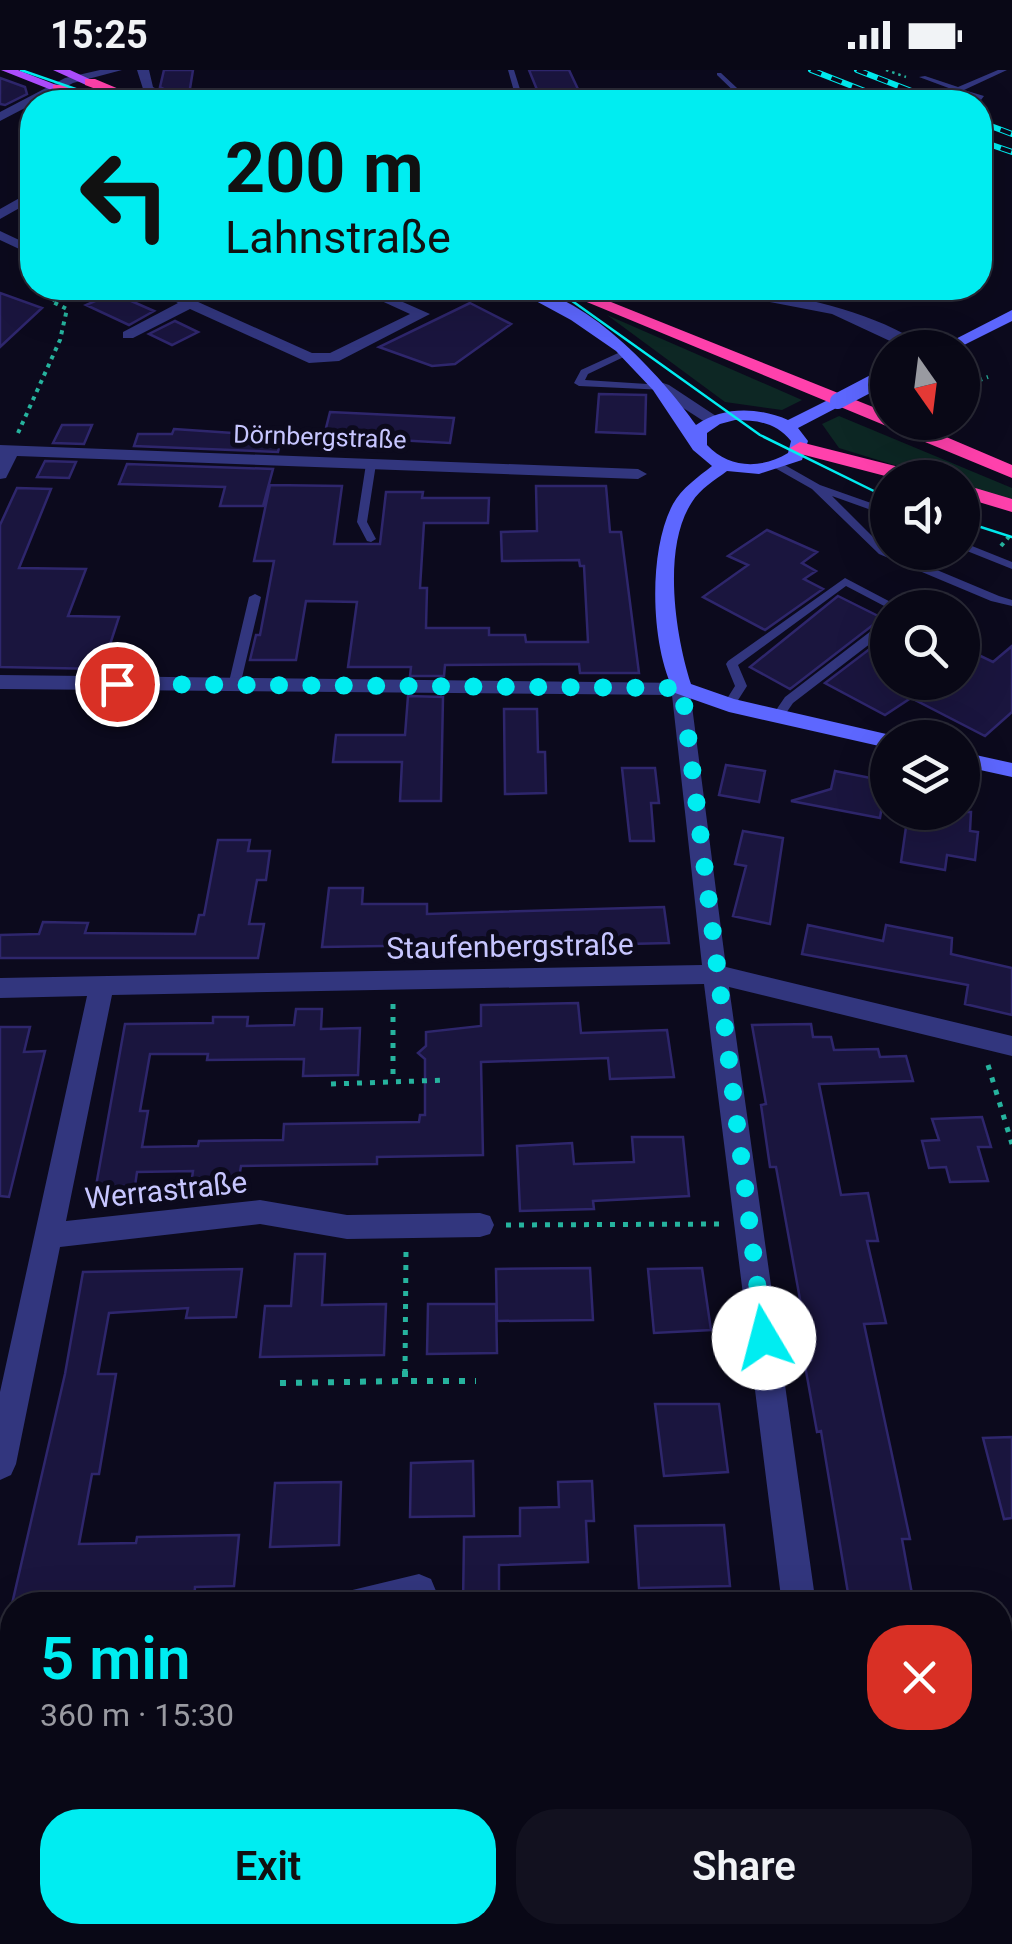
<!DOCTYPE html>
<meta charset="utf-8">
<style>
body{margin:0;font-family:Roboto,sans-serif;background:#12111f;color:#f1f3f6;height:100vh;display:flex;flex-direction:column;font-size:38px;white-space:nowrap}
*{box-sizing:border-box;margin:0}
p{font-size:32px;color:#999aa1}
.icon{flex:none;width:55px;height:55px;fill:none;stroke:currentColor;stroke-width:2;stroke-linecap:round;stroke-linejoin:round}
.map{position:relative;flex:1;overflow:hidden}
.panel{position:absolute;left:0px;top:1522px;width:1012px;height:352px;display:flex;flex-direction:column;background:#090816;border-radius:40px 40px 0 0;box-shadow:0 10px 40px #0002,0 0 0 2px #292935}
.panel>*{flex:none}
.top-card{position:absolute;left:20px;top:20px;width:972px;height:210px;border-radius:40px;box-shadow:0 10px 40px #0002,0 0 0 2px #292935;background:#00edf1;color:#111;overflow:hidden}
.needle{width:65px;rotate:166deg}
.tools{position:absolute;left:870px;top:260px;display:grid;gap:20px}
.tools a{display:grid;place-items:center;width:110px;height:110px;border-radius:50%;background:#090816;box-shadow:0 10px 40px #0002,0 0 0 2px #292935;font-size:50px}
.pin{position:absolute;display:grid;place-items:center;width:85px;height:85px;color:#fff;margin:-42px;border:5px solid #fff;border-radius:50%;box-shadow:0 2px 10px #0007}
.me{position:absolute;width:110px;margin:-55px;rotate:352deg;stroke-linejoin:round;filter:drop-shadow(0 0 8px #0008)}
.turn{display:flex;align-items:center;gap:35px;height:210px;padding:0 40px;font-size:45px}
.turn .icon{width:130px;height:130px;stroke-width:2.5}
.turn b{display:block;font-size:70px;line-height:85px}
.round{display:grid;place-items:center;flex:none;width:105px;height:105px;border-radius:40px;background:#12111f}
.headline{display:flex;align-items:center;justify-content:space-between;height:170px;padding:0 40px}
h1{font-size:60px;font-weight:600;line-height:75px;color:#00edf1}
.primary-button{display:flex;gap:20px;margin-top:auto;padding:20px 40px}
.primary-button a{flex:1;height:115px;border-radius:40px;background:#00edf1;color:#111;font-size:40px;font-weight:600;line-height:115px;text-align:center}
.primary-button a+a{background:#12111f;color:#f1f3f6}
.status{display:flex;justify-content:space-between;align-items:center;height:70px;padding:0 50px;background:#090816;direction:ltr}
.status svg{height:28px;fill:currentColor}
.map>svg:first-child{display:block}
.green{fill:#0d2724}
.building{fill:#1a153e;stroke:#2e266c;stroke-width:2.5}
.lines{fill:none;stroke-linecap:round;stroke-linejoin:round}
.path-far3{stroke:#26b39e;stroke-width:2.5;stroke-dasharray:2.5 4;stroke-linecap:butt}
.path-far2{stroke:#26b39e;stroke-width:4;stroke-dasharray:4 5;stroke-linecap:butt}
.path-far1{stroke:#26b39e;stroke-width:5;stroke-dasharray:5 8;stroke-linecap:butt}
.path{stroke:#26b39e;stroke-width:6;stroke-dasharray:6 10;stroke-linecap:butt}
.lane{fill:#32367e;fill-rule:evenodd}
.street{fill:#32367e;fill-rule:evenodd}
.secondary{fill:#5d67ff;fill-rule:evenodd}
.primary{fill:#ad4dff;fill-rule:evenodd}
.highway{fill:#ff41ac;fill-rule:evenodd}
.tram{stroke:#00edf1;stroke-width:2.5}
.rail-casing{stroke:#00edf1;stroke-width:6}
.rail{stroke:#0c0a1d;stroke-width:4;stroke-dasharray:11;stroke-linecap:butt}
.secondary-bridge{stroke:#5d67ff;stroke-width:16}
.route{stroke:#00edf1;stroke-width:18;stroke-dasharray:0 32.4}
.labels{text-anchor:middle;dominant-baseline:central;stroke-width:10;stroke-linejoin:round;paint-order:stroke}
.far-street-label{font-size:25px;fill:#c7c6ff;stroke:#0c0a1d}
.street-label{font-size:30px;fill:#c7c6ff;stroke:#0c0a1d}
</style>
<div class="status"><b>15:25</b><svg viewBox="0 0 49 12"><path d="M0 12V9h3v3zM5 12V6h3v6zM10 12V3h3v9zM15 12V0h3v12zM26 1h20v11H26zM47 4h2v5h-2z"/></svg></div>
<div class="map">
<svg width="1012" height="1874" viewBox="0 0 1012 1874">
<rect width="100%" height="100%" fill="#0c0a1d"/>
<path class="green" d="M607,245L802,330L782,340L725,332Z
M839,346L1012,418V432L963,417L962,408L933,407L839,378L822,354Z"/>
<path class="building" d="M164,0H193L188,31L160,17Z
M529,0H569L584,32H542Z
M0,8L25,17L27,24L5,35L0,34Z
M0,223L42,238L0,277Z
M113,223L154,241L129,255L86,235Z
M470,233L511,254L455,294L432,296L379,277Z
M175,251L198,262L172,275L149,264Z
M599,324L646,325L645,364L596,362Z
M330,342L454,348L450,373L324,366Z
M62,355H92L84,374L53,373Z
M174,359L233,363L282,364L278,382L134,376L138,364H172Z
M45,391L76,392L69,408L37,407Z
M127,394L273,399L263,436H220L225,417L119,414Z
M270,415L342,416L334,474H380L386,422H423L422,428H489L488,453H424L420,518H427L426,558H489V565H525L526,572H588L584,496H580L579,490L502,491L501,462L537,461L536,416H606L610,462H621L639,603H580L579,594L445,595L444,606H410L411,597H348L357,532L306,531L296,590H250L256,565H260L274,491H254Z
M17,418L51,419L19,498L86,499L68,546L119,547L102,599L0,597V455Z
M767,460L817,482L802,493L816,501L804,509L823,519L765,560L703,527L748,495L728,486Z
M838,526L882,548L790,619L750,597Z
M888,565V612H962V577L993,592L1012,576V642L985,666L911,628L885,645L825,613Z
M408,626L443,627L441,731H400L402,692H333L336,665H405Z
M504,639H537L538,682H545L546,723L505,724Z
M726,695L765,701L759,732L719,725Z
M622,698H655L659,733H651L654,771H630Z
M835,701L886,711L880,748L791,731L831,719Z
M930,742H971L970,761L978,762L975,790L947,785L945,800L901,792L907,750L928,754Z
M743,761L783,768L770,854L733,846L746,796L735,794Z
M218,770H250L248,781H270L266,810H257L249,854H264L258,888H0V865L39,864L43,852L88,853L85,863L195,864L199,845H204Z
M329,818H363L362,834H427V844L664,837L669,873L496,877V881L448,882V875L322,877Z
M808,855L883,871L886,855L952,868L951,884L1012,898V945L965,934L968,915L802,884Z
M578,933L581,963L667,960L674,1007L610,1009L608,988L481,992L483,1085L377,1087V1094L241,1096L239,1108H192L193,1101L137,1102L135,1116H96L125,954L213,953V947H248L247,956L294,955L296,939H322L321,959L360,958L358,1005L303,1006L304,989L207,990L208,984H150L140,1041H148L142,1077L198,1076L199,1071L283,1070L284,1054L419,1052L420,1045H425V989L418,983L426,976V962L481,956V935Z
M811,954L813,967H831L834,980L878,979L880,987L906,986L913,1011L819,1014L841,1125L868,1123L878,1171H867L886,1253L864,1254L910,1469H902L914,1535H850L821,1361L817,1362L804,1290H811L776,1097H770L761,1035L766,1034L752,955Z
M0,957H30L24,982L45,981L9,1127L0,1126Z
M982,1047L991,1077H978L988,1111L950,1112L946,1097L929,1098L922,1071L939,1070L932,1049Z
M632,1067H683L689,1126L593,1131L594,1139L520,1141L517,1076L572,1073L574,1094L634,1092Z
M295,1184H325L322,1235L386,1234L384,1285L260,1287L265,1236H291Z
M590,1198L593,1250L497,1251L496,1199Z
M702,1198L711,1260L654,1263L648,1199Z
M242,1199L236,1247L186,1248L188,1238L109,1243L98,1304H116L99,1404H92L79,1474L136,1473L137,1467L239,1465L234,1516L195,1517L194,1531L12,1534L65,1304L83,1202Z
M428,1234H496L497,1283L427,1284Z
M655,1334H719L728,1402L664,1406Z
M1012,1367V1448L1004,1449L983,1368Z
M473,1391L474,1446L410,1447L411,1393Z
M592,1411L594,1451H586L588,1492L499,1495V1535H463L464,1467L520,1466V1438L559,1437L558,1412Z
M341,1412L339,1475L270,1477L275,1413Z
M724,1455L730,1516L639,1518L635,1456Z"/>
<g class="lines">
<path class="path-far3" d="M886,0L906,7
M71,221L77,218"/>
<path class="path-far2" d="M962,304L977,311L988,307
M18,363L60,270L67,239L51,231L76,218
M1001,476L1012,463"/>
<path class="path-far1" d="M393,934V1012
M988,995L1012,1074
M331,1014L447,1010
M506,1155L720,1154
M405,1304L406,1179"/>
<path class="path" d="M405,1301V1311H476
M280,1313L405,1311"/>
<path class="lane" d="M508,0H514L524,32H517Z
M998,0H1007L964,20L984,26L981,30L919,7L925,6L958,17Z
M717,3H721L752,32H745L717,5Z
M627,279L630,280V284L588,304L585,310L663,315L666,316V320L579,316L574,313L581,300Z
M371,391L376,394L367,452L376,469L371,472L367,471L357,452L366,394Z
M775,394H783L820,415L888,439V446L832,426L888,482H894L999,526L1012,530V536L991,531L879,484L812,419L775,398Z
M962,472L1012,492V499L962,479Z
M845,508L902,538H888L846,516L738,595L747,616L733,638H725L723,635L735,616L726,594L728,591Z
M255,524L261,527L240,616L234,620L228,616L249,527Z
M884,551H888V560L793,633L782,649H774L772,646L785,627Z"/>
<path class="street" d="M100,0H122L73,13L0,51V42L65,8Z
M137,0H149L153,17L181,32H166L144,22Z
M32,121V131L0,149V139Z
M0,161L32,176V185L0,170Z
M149,218H167L312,283H330L410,244L353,218H371L430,244L339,291L309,293L190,239L133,268H123V262L178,233Z
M697,218C759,214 877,239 926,278H905L832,244Z
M663,313L669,315L722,350L708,354L657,321V315Z
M0,375L638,399L647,404L638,409L17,386L6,408L0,409Z
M0,605L689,613L726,897L1012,966V986L729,917L816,1535H782L704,914L112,925L66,1151L260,1130L347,1145L480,1143L490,1146L494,1155L490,1164L480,1167L347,1169L260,1154L60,1177L16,1394L11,1405L0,1410V1322L87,926L0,928V908L702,895L672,625L0,619Z
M419,1504L431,1509L436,1521L431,1533L425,1535H335L340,1523Z
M12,1590V1624L0,1627V1593Z
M823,1862H861L863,1874H825Z"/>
<path class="secondary" d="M512,218C578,214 661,305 696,355C723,336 758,337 788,350L832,328H844V334L798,358L808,371L802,390L759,404L727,401C715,410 700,419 692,432C662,477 675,565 691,614L734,629L895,666L888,668V678L729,642L675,623C650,577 648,480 673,434C682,418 698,407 712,396L693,380L653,320L616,281L571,250ZM735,350C758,350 776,353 791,371L788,383C762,399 729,399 707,375V363L720,354Z
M1012,240V251L958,278H938Z
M962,682L1012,693V707L962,696Z"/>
<path class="primary" d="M1,0H18L64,18L54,21Z
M53,0H70L96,12L86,15Z"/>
<path class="highway" d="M85,9H95L150,32H131L85,15Z
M53,15H63L104,32H85L53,21Z
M553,218H576L888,343V352H911L1012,395V408Z
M800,372L927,404L930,408H893L793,382L790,378Z
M962,414L1012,429V442L962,427Z"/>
<path class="tram" d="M21,0L113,32
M554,218L760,365L888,428
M962,451L1012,467"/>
<defs>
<path id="rail" d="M811,0L893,32
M857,0L940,32
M980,52L1012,64
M980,71L1012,82"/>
</defs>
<use href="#rail" class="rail-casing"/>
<use href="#rail" class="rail"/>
<path class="secondary-bridge" d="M838,331L880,309"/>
</g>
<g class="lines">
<path class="route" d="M117,614L682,618L764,1268"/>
</g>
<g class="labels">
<g class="far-street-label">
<text transform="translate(320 367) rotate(2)">Dörnbergstraße</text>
</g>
<g class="street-label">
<text transform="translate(510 876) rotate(-1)">Staufenbergstraße</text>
<text transform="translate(166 1120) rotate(-6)">Werrastraße</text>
</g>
</g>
</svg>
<div class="tools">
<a><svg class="needle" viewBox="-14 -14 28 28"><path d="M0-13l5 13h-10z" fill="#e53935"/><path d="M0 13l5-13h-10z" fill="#999aa1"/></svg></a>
<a><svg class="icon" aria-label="sound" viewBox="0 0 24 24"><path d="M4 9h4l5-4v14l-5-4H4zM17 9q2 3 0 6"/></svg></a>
<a><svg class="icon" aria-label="search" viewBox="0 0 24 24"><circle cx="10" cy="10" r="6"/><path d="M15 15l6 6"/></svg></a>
<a><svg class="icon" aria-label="layers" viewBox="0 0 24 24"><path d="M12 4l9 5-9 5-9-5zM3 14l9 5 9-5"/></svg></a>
</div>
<div class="pin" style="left:117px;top:614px;background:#d93025"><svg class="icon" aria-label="arrive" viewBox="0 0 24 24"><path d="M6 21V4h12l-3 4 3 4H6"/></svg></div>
<svg class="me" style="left:764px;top:1268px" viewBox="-20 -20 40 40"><circle r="19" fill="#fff"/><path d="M0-13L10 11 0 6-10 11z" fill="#00edf1"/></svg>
<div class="top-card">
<div class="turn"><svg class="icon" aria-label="left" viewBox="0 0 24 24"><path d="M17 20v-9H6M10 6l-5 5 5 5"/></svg><div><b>200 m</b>Lahnstraße</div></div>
</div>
<section class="panel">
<div class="headline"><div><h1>5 min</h1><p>360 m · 15:30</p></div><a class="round" style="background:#d93025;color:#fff"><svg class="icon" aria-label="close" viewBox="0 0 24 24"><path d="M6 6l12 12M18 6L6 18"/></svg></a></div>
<div class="primary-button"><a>Exit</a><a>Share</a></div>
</section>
</div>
